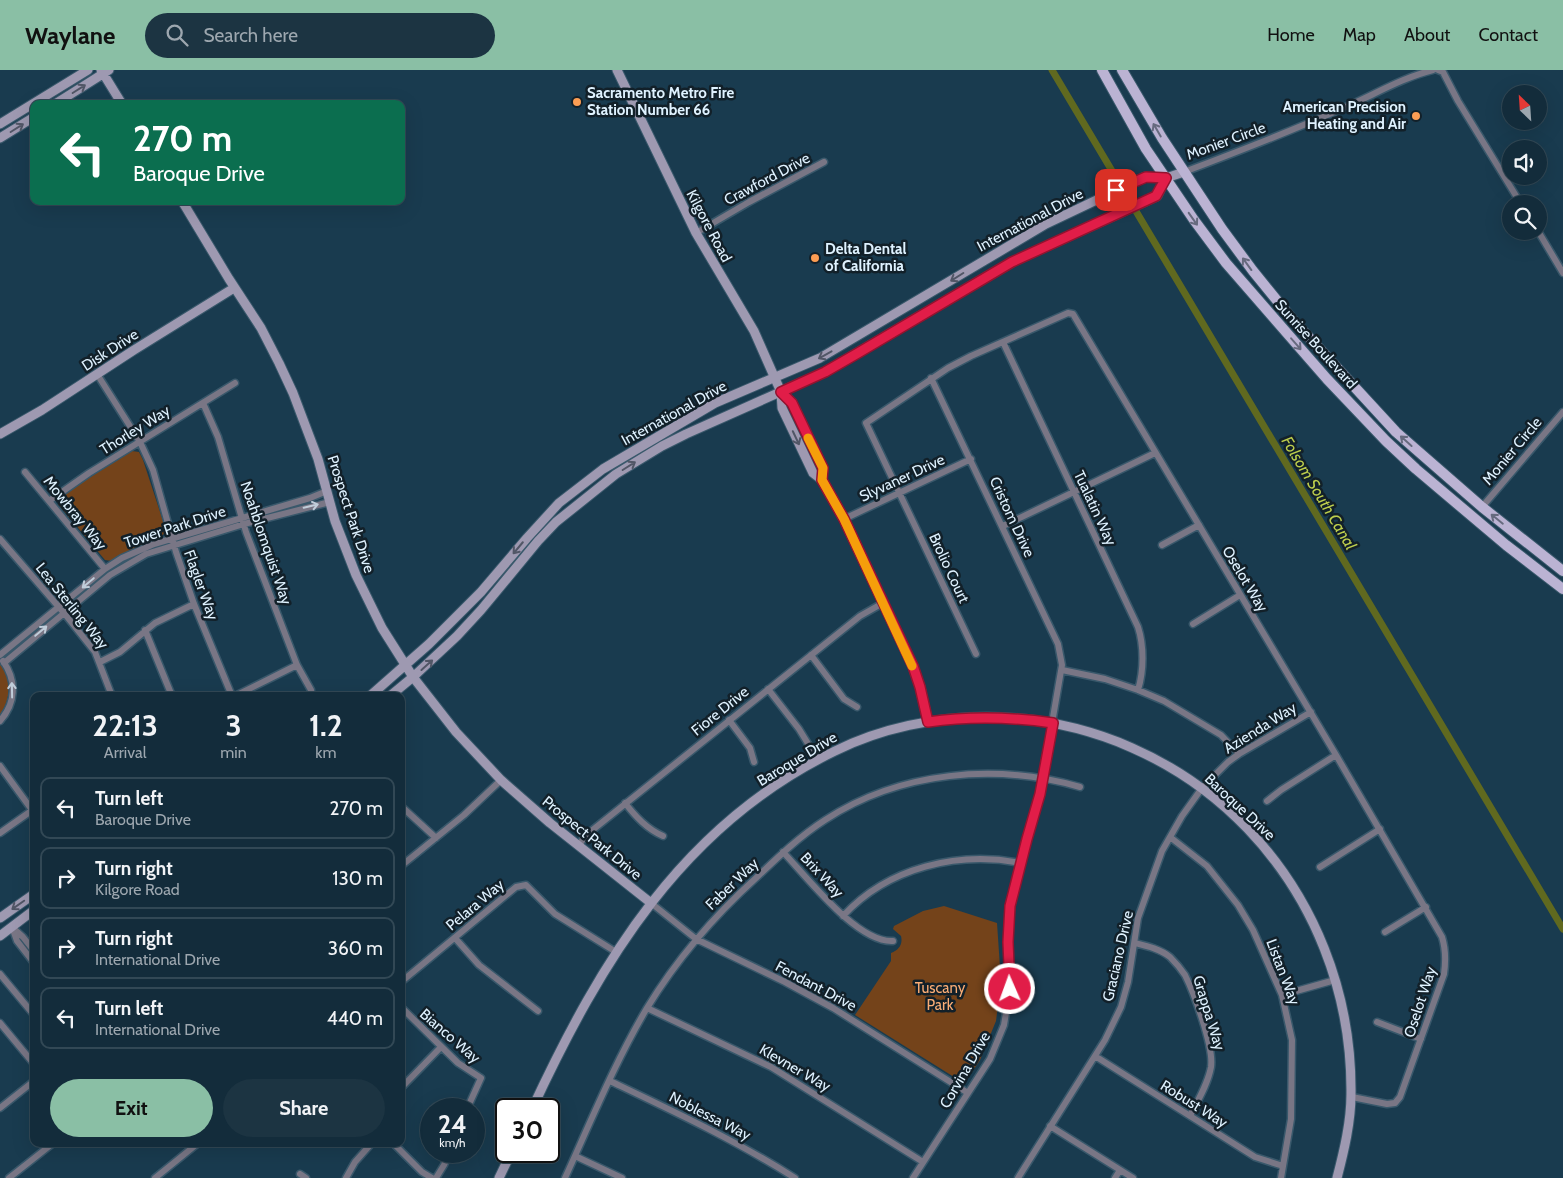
<!DOCTYPE html>
<style>
body{margin:0;font-family:Cabin,sans-serif;background:#1c3442;color:#f1f3f6;height:100vh;display:flex;flex-direction:column;font-size:19px;white-space:nowrap}
*{box-sizing:border-box;margin:0}
p{font-size:16px;color:#9da7af}
.icon{flex:none;width:28px;height:28px;fill:none;stroke:currentColor;stroke-width:2;stroke-linecap:round;stroke-linejoin:round}
.map{position:relative;flex:1;overflow:hidden}
.details{position:absolute;left:30px;top:622px;width:375px;height:455px;display:flex;flex-direction:column;background:#132c3b;border-radius:10px;box-shadow:0 5px 20px #0002,0 0 0 1px #324855}
.details>*{flex:none}
.hud{position:absolute;left:30px;top:30px;width:375px;height:105px;border-radius:10px;box-shadow:0 5px 20px #0002,0 0 0 1px #324855;background:#0b6e4f;color:#fff;overflow:hidden}
.needle{width:32px;rotate:335deg}
.controls{position:absolute;left:1502px;top:15px;display:grid;gap:10px}
.controls a{display:grid;place-items:center;width:45px;height:45px;border-radius:50%;background:#132c3b;box-shadow:0 5px 20px #0002,0 0 0 1px #324855;font-size:25px}
.speed{position:absolute;left:420px;top:1028px;display:flex;gap:10px;font-size:25px;font-weight:700;text-align:center}
.speed>*{display:grid;place-content:center;width:65px;height:65px;border-radius:50%;background:#132c3b;box-shadow:0 5px 20px #0002,0 0 0 1px #324855;line-height:1}
.speed small{font-size:12px;font-weight:400}
.speed .limit{border:2px solid #111;border-radius:8px;background:#fff;color:#111}
.pin{position:absolute;display:grid;place-items:center;width:42px;height:42px;color:#fff;margin:-21px;border-radius:10px;box-shadow:0 2px 8px #0006}
.me{position:absolute;width:55px;margin:-28px;rotate:358deg;stroke-linejoin:round;filter:drop-shadow(0 0 4px #0008)}
.turn{display:flex;align-items:center;gap:18px;height:105px;padding:0 20px;font-size:22px}
.turn .icon{width:65px;height:65px;stroke-width:2.5}
.turn b{display:block;font-size:35px;line-height:42px}
.eta{display:flex;justify-content:space-evenly;align-items:center;height:85px;text-align:center}
.eta b{font-size:30px;font-weight:800;line-height:35px}
.primary-button{display:flex;gap:10px;margin-top:auto;padding:10px 20px}
.primary-button a{flex:1;height:58px;border-radius:30px;background:#8abfa5;color:#111;font-size:20px;font-weight:800;line-height:58px;text-align:center}
.primary-button a+a{background:#1c3442;color:#f1f3f6}
ul{padding:0;list-style:none}
li{display:flex;align-items:center;gap:15px;height:62px;margin:0 10px 8px;padding:0 10px;border:2px solid #324855;border-radius:10px}
li div{flex:1}
li b{display:block;font-size:19px}
li em{font-style:normal}
header{display:flex;align-items:center;gap:30px;box-sizing:border-box;height:70px;padding:0 25px;background:#8abfa5;color:#111}
header strong{font-size:24px}
nav{display:flex;gap:28px;margin-inline-start:auto;font-size:18px}
.search{width:350px;height:45px;background:#1c3442;display:flex;align-items:center;gap:12px;box-sizing:border-box;padding:0 18px;border-radius:28px;color:#9da7af;font-size:19px}
.map>svg:first-child{display:block}
.green{fill:#74431a}
.lines{fill:none;stroke-linecap:round;stroke-linejoin:round}
.canal{stroke:#60691f;stroke-width:7}
.street-casing{stroke:#39586b;stroke-width:9}
.secondary-casing{stroke:#39586b;stroke-width:11}
.primary-casing{stroke:#39586b;stroke-width:12}
.street{stroke:#797685;stroke-width:6}
.secondary{stroke:#9e99b1;stroke-width:9}
.primary{stroke:#bbb3d3;stroke-width:10}
.oneway{stroke:#515666}
.oneway2{stroke:#666a7e}
.oneway3{stroke:#c0cdda}
.route-casing{stroke:#92132f;stroke-width:12}
.route{stroke:#e11d48;stroke-width:9}
.slow{stroke:#f59e0b;stroke-width:9}
.poi-dot{fill:#fc9d53;stroke:#122029;stroke-width:2}
.labels{text-anchor:middle;dominant-baseline:central;stroke-width:5;stroke-linejoin:round;paint-order:stroke}
.poi-label{font-size:15px;font-weight:bold;fill:#dff2ff;stroke:#122029;text-anchor:start}
.street-label{font-size:15px;fill:#dff2ff;stroke:#122029}
.park-label{font-size:15px;fill:#faad76;stroke:#122029}
.water-label{font-size:16px;font-style:italic;fill:#bdce4d;stroke:#122029}
</style>
<header>
<strong>Waylane</strong>
<div class="search"><svg class="icon" aria-label="search" viewBox="0 0 24 24"><circle cx="10" cy="10" r="6"/><path d="M15 15l6 6"/></svg>Search here</div>
<nav><a>Home</a><a>Map</a><a>About</a><a>Contact</a></nav>
</header>
<div class="map">
<svg width="1563" height="1108" viewBox="0 0 1563 1108">
<rect width="100%" height="100%" fill="#193b4f"/>
<path class="green" d="M132,381L139,382L143,390L166,460L163,465L139,476L112,491L105,490L58,434L60,428L76,416Z
M0,593C12,610 11,628 0,645Z
M944,836L997,853L1001,912L996,951L980,990L968,1008L962,1012L855,945L891,891V883C899,880 903,874 901,866L893,859L894,856L923,841Z"/>
<g class="lines">
<path class="canal" d="M1052,0L1563,859"/>
<defs>
<path id="street" d="M1438,0L1443,2L1458,31L1521,134
M1184,102C1237,82 1289,62 1341,39C1372,26 1401,8 1433,0
M1538,161L1563,203
M696,163L749,132L824,92
M1003,272L1138,557C1144,576 1144,600 1138,620
M97,304L140,372L153,400L176,482L194,534L232,626
M203,333L218,367L246,462L297,595L311,620
M25,402L105,499
M49,431L89,403L235,313
M1482,437L1563,342
M844,449L971,389
M1003,456L1155,383
M0,469L64,543L95,582L112,626
M1162,475L1199,455
M1193,554L1240,525
M145,560L172,626
M976,584L866,353L948,298L971,286L1068,243L1073,244L1336,685L1442,867C1446,880 1446,890 1444,904L1400,1027L1395,1033L1387,1034L1352,1027
M0,585L105,499L122,488L154,474L310,428L327,421
M811,585L844,629L857,637
M100,592L120,582L155,553L194,534
M4,593L110,505L146,484L244,454L330,432
M1062,600L1105,609L1138,620L1164,631L1221,665L1239,684
M768,619L799,659L818,690
M235,626L297,595
M729,650L750,678L754,692
M0,651C16,633 17,611 3,591
M0,696L32,740
M1267,731L1281,720L1336,685
M625,733C636,747 647,759 663,766
M401,736L436,768
M0,763L34,739
M1170,767L1207,796L1238,835L1253,860L1282,925L1292,970L1291,1049L1281,1108
M579,776L584,767L590,762L860,546L883,533
M783,782C807,807 857,873 893,871
M401,796L464,745L501,710
M1320,797L1380,759
M651,833L696,869L785,912L833,938L968,1023
M843,846C888,797 958,781 1021,793
M12,857L17,871L34,893
M13,858L23,867L34,881
M1385,862L1426,837
M455,868L479,895L538,941
M1135,873C1147,876 1160,879 1170,887C1175,892 1181,899 1185,905C1194,923 1214,977 1211,997C1208,1014 1198,1030 1190,1046
M0,904L34,945
M401,912L516,817L526,815L555,844L616,882
M1282,925L1335,910
M401,937L458,993L481,1008L467,1039
M647,938L771,997L923,1092
M1377,952L1421,969
M0,953L34,994
M1095,986L1255,1087L1283,1096
M610,1011C675,1042 735,1070 795,1108
M401,1018L441,977
M0,1038L34,1011
M1050,1056L1133,1108
M394,1074L422,1102L432,1108
M575,1086L622,1108
M300,1104L306,1108
M9,1108L52,1074
M155,1108L197,1074
M346,1108L355,1092L371,1074
M436,1108L444,1095L450,1081
M565,1108C591,1051 615,992 647,938C677,889 714,846 756,808C778,787 800,766 825,750C900,701 996,693 1080,717
M913,1108L990,989L1004,955L1010,919L1008,871L1011,836L1027,769L1040,723L1062,595L1058,574L931,308
M1018,1108L1105,970L1121,937L1128,912L1138,848L1162,781L1182,746L1202,718L1228,692L1239,684L1311,642
M1115,1108L1120,1100"/>
<path id="secondary" d="M101,0L122,34
M617,0L696,163L754,261L781,322L782,338L813,403L822,410L844,449L913,597L920,617L928,652
M55,34L109,0
M0,54L88,0
M0,68L34,47
M182,131L229,209L261,258L279,293L293,323L318,389L335,451L356,505L382,558L413,607L456,662L501,710L550,753L651,833
M781,322L792,333L823,398L822,410
M0,364L42,340L134,280L234,218
M370,626L429,574L481,522L527,468L559,433L603,399L715,333L820,288L1046,154L1145,107L1166,108L1184,102
M390,626L413,607L457,566L481,540L538,471L556,452L616,404L662,376L686,364L825,302L1012,192L1157,126L1166,108
M0,848L34,824
M0,866L34,840
M532,1039C601,891 682,755 835,681C881,658 935,647 987,647C1195,649 1353,818 1351,1024C1351,1052 1344,1081 1337,1108
M499,1108L512,1081"/>
<path id="primary" d="M1102,0L1146,79L1194,150L1226,193L1327,309L1386,371L1416,399L1506,475L1563,519
M1122,0L1162,68L1222,159L1253,201L1292,249L1396,362L1482,437L1563,501"/>
</defs>
<use href="#street" class="street-casing"/>
<use href="#secondary" class="secondary-casing"/>
<use href="#primary" class="primary-casing"/>
<use href="#street" class="street"/>
<use href="#secondary" class="secondary"/>
<use href="#primary" class="primary"/>
</g>
<defs><path id="oneway-shaft" d="M-6 0H5M1.5-3L5.5 0L1.5 3" fill="none" stroke-width="1.6" stroke-linecap="round" stroke-linejoin="round" transform="scale(1.25)"/></defs>
<g class="oneway">
<use href="#oneway-shaft" transform="translate(79 19) rotate(-32)"/>
<use href="#oneway-shaft" transform="translate(17 58) rotate(-32)"/>
<use href="#oneway-shaft" transform="translate(957 207) rotate(148)"/>
<use href="#oneway-shaft" transform="translate(825 285) rotate(151)"/>
<use href="#oneway-shaft" transform="translate(796 368) rotate(65)"/>
<use href="#oneway-shaft" transform="translate(629 396) rotate(-32)"/>
<use href="#oneway-shaft" transform="translate(518 478) rotate(130)"/>
<use href="#oneway-shaft" transform="translate(427 595) rotate(-42)"/>
<use href="#oneway-shaft" transform="translate(18 835) rotate(145)"/>
</g>
<g class="oneway2">
<use href="#oneway-shaft" transform="translate(1157 60) rotate(-120)"/>
<use href="#oneway-shaft" transform="translate(1193 149) rotate(55)"/>
<use href="#oneway-shaft" transform="translate(1247 194) rotate(-126)"/>
<use href="#oneway-shaft" transform="translate(1296 274) rotate(49)"/>
<use href="#oneway-shaft" transform="translate(1406 371) rotate(-138)"/>
<use href="#oneway-shaft" transform="translate(1497 449) rotate(-141)"/>
</g>
<g class="oneway3">
<use href="#oneway-shaft" transform="translate(311 436) rotate(-13)"/>
<use href="#oneway-shaft" transform="translate(88 513) rotate(140)"/>
<use href="#oneway-shaft" transform="translate(41 561) rotate(-40)"/>
<use href="#oneway-shaft" transform="translate(12 620) rotate(-91)"/>
</g>
<g class="lines">
<defs>
<path id="route" d="M1010,919L1008,872L1010,836L1027,769L1040,724L1053,653C1011,647 970,646 928,652L920,617L913,596L844,449L822,410L823,398L792,333L781,322L825,302L858,283L1012,192L1156,126L1166,108L1146,107L1116,120"/>
</defs>
<use href="#route" class="route-casing"/>
<use href="#route" class="route"/>
<path class="slow" d="M808,368L823,398L822,410L844,449L912,596"/>
</g>
<g class="poi-dot">
<circle cx="577" cy="32" r="5"/>
<circle cx="1416" cy="46" r="5"/>
<circle cx="815" cy="188" r="5"/>
</g>
<g class="labels">
<g class="poi-label">
<text x="587" y="23">Sacramento Metro Fire<tspan x="587" dy="17">Station Number 66</tspan></text>
<text x="1406" y="37" text-anchor="end">American Precision<tspan x="1406" dy="17">Heating and Air</tspan></text>
<text x="825" y="179">Delta Dental<tspan x="825" dy="17">of California</tspan></text>
</g>
<g class="street-label">
<text transform="translate(1226 71) rotate(-20)">Monier Circle</text>
<text transform="translate(767 109) rotate(-28)">Crawford Drive</text>
<text transform="translate(1030 150) rotate(-28)">International Drive</text>
<text transform="translate(709 156) rotate(62)">Kilgore Road</text>
<text transform="translate(1316 274) rotate(48)">Sunrise Boulevard</text>
<text transform="translate(110 280) rotate(-33)">Disk Drive</text>
<text transform="translate(674 343) rotate(-29)">International Drive</text>
<text transform="translate(135 360) rotate(-32)">Thorley Way</text>
<text transform="translate(1512 381) rotate(-50)">Monier Circle</text>
<text transform="translate(902 408) rotate(-25)">Slyvaner Drive</text>
<text transform="translate(1095 438) rotate(65)">Tualatin Way</text>
<text transform="translate(75 443) rotate(51)">Mowbray Way</text>
<text transform="translate(351 444) rotate(72)">Prospect Park Drive</text>
<text transform="translate(1012 447) rotate(65)">Cristom Drive</text>
<text transform="translate(175 457) rotate(-18)">Tower Park Drive</text>
<text transform="translate(266 473) rotate(71)">Noahblomquist Way</text>
<text transform="translate(949 498) rotate(65)">Brolio Court</text>
<text transform="translate(1245 509) rotate(59)">Oselot Way</text>
<text transform="translate(201 515) rotate(70)">Flagler Way</text>
<text transform="translate(72 536) rotate(51)">Lea Sterling Way</text>
<text transform="translate(720 641) rotate(-39)">Fiore Drive</text>
<text transform="translate(1260 658) rotate(-32)">Azienda Way</text>
<text transform="translate(797 689) rotate(-31)">Baroque Drive</text>
<text transform="translate(1240 737) rotate(43)">Baroque Drive</text>
<text transform="translate(592 768) rotate(39)">Prospect Park Drive</text>
<text transform="translate(822 805) rotate(47)">Brix Way</text>
<text transform="translate(732 814) rotate(-44)">Faber Way</text>
<text transform="translate(475 835) rotate(-40)">Pelara Way</text>
<text transform="translate(1118 886) rotate(-77)">Graciano Drive</text>
<text transform="translate(1283 902) rotate(69)">Listan Way</text>
<text transform="translate(816 916) rotate(28)">Fendant Drive</text>
<text transform="translate(1420 932) rotate(-72)">Oselot Way</text>
<text transform="translate(1209 943) rotate(73)">Grappa Way</text>
<text transform="translate(450 966) rotate(41)">Bianco Way</text>
<text transform="translate(795 998) rotate(30)">Klevner Way</text>
<text transform="translate(965 1000) rotate(-60)">Corvina Drive</text>
<text transform="translate(1194 1034) rotate(32)">Robust Way</text>
<text transform="translate(710 1046) rotate(27)">Noblessa Way</text>
</g>
<g class="park-label">
<text x="940" y="918">Tuscany<tspan x="940" dy="17">Park</tspan></text>
</g>
<g class="water-label">
<text transform="translate(1319 423) rotate(59)">Folsom South Canal</text>
</g>
</g>
</svg>
<div class="controls">
<a><svg class="needle" viewBox="-14 -14 28 28"><path d="M0-13l5 13h-10z" fill="#e53935"/><path d="M0 13l5-13h-10z" fill="#9da7af"/></svg></a>
<a><svg class="icon" aria-label="sound" viewBox="0 0 24 24"><path d="M4 9h4l5-4v14l-5-4H4zM17 9q2 3 0 6"/></svg></a>
<a><svg class="icon" aria-label="search" viewBox="0 0 24 24"><circle cx="10" cy="10" r="6"/><path d="M15 15l6 6"/></svg></a>
</div>
<div class="speed"><div>24<small>km/h</small></div><div class="limit">30</div></div>
<div class="pin" style="left:1116px;top:120px;background:#d93025"><svg class="icon" aria-label="arrive" viewBox="0 0 24 24"><path d="M6 21V4h12l-3 4 3 4H6"/></svg></div>
<svg class="me" style="left:1010px;top:919px" viewBox="-20 -20 40 40"><circle r="17" fill="#e11d48" stroke="#fff" stroke-width="3"/><path d="M0-11L8 9 0 5-8 9z" fill="#fff"/></svg>
<div class="hud">
<div class="turn"><svg class="icon" aria-label="left" viewBox="0 0 24 24"><path d="M17 20v-9H6M10 6l-5 5 5 5"/></svg><div><b>270 m</b>Baroque Drive</div></div>
</div>
<section class="details">
<div class="eta">
<div><b>22:13</b><p>Arrival</p></div>
<div><b>3</b><p>min</p></div>
<div><b>1.2</b><p>km</p></div>
</div>
<ul>
<li><svg class="icon" aria-label="left" viewBox="0 0 24 24"><path d="M17 20v-9H6M10 6l-5 5 5 5"/></svg><div><b>Turn left</b><p>Baroque Drive</p></div><em>270 m</em></li>
<li><svg class="icon" aria-label="right" viewBox="0 0 24 24"><path d="M7 20v-9h11M14 6l5 5-5 5"/></svg><div><b>Turn right</b><p>Kilgore Road</p></div><em>130 m</em></li>
<li><svg class="icon" aria-label="right" viewBox="0 0 24 24"><path d="M7 20v-9h11M14 6l5 5-5 5"/></svg><div><b>Turn right</b><p>International Drive</p></div><em>360 m</em></li>
<li><svg class="icon" aria-label="left" viewBox="0 0 24 24"><path d="M17 20v-9H6M10 6l-5 5 5 5"/></svg><div><b>Turn left</b><p>International Drive</p></div><em>440 m</em></li>
</ul>
<div class="primary-button"><a>Exit</a><a>Share</a></div>
</section>
</div>
